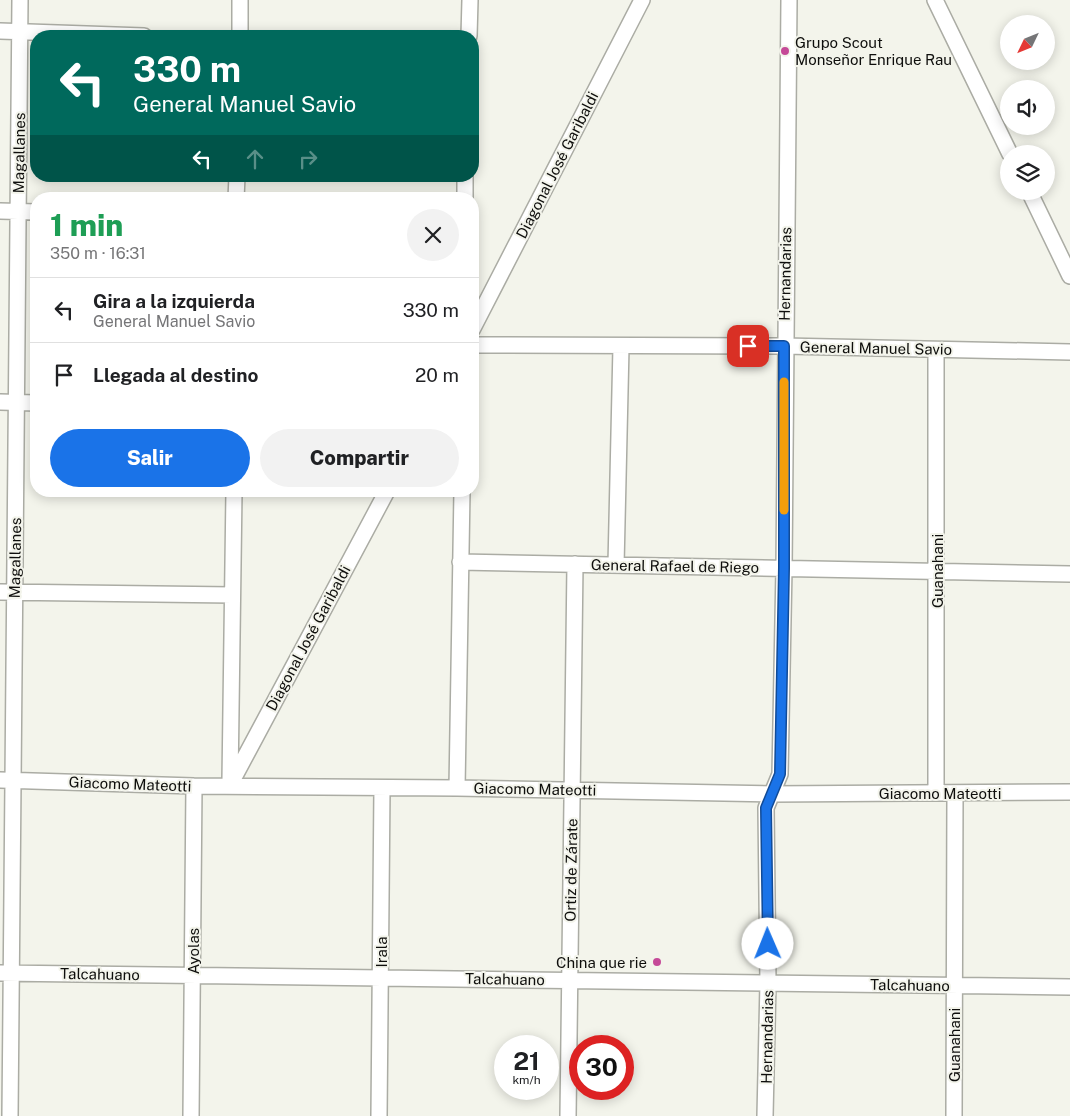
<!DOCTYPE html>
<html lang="es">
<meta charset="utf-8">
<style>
body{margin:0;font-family:"Public Sans",sans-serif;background:#f2f2f2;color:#202124;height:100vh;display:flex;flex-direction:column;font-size:19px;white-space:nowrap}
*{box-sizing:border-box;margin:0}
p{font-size:16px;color:#757577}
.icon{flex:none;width:28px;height:28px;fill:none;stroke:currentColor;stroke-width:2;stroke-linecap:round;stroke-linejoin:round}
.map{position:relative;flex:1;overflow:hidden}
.details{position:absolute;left:30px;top:192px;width:449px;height:305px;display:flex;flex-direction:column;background:#fff;border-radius:20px;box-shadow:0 2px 12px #0003}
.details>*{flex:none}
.hud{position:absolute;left:30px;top:30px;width:449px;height:152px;border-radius:20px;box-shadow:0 2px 12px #0003;background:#00695c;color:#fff;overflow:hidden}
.needle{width:32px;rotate:227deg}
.tools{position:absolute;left:1000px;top:15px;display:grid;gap:10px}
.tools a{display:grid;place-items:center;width:55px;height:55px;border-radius:50%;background:#fff;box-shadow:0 2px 12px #0003;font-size:25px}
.speed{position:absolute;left:494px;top:1035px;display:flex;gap:10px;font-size:25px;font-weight:700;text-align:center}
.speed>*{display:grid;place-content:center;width:65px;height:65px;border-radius:50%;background:#fff;box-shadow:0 2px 12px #0003;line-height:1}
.speed small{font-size:12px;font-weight:400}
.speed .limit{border:8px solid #d22;background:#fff;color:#111}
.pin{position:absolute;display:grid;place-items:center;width:42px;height:42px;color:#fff;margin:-21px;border-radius:10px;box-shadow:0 2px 8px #0006}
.me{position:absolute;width:55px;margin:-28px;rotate:359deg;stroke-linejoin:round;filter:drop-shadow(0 0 4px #0008)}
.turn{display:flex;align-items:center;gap:18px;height:105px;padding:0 20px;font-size:22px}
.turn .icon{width:65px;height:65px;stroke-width:2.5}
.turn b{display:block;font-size:35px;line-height:42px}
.lanes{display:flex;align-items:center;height:48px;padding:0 20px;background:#0003;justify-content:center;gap:25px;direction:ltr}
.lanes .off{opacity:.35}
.round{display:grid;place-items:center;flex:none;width:52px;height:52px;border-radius:26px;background:#f2f2f2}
.summary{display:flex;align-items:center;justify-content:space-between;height:85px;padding:0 20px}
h1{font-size:30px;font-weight:800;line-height:38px;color:#1e9e55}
.action{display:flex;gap:10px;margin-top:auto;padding:10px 20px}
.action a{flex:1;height:58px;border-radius:30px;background:#1a73e8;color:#fff;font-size:20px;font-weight:800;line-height:58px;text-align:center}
.action a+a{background:#f2f2f2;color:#202124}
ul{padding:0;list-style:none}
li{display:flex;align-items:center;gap:15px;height:65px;padding:0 20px;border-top:1px solid #e0e0e0}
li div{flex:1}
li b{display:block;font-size:19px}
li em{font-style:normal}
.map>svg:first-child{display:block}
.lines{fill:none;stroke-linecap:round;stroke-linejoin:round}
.minor-casing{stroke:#abaca4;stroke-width:18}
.minor{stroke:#fff;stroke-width:15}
.route-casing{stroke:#114b97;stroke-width:12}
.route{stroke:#1a73e8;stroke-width:9}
.slow{stroke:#f59e0b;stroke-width:9}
.poi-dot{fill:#c54998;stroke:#f3f4eb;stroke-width:2}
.labels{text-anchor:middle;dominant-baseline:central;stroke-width:4;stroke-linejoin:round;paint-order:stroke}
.poi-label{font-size:15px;fill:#0e0e0c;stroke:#f3f4eb;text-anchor:start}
.street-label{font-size:15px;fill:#0e0e0c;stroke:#f3f4eb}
</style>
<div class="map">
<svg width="1070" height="1116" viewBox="0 0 1070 1116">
<rect width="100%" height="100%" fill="#f3f4eb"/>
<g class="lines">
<defs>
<path id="minor" d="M935,0L1010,154
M0,31L144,36
M240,36V0
M469,36L470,0
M1029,191L1070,276
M236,199L237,176
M465,199V176
M0,211L36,212
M472,330L642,0
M472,345L784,346L1070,352
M936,350V793
M0,402L36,403
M460,562L1070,574
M616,565L621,347
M0,592L232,595
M0,780L194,786L457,788L772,794L1070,792
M230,781L234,491
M230,785L387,491
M457,788L462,491
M0,973L1070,987
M10,1116L20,0
M191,1116L194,786
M379,1116L382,788
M568,1116L575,564
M765,1116L768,983L766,808L780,774L784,568L789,0
M954,1116L955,794"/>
</defs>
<use href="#minor" class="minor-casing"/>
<use href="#minor" class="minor"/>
</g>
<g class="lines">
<defs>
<path id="route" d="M748,346H784V568L780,774L766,808L768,944"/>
</defs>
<use href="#route" class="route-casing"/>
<use href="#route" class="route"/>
<path class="slow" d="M784,510V382"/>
</g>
<g class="poi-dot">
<circle cx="785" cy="51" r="5"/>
<circle cx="657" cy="962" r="5"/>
</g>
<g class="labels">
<g class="poi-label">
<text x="795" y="42">Grupo Scout<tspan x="795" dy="17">Monseñor Enrique Rau</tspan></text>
<text x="647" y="962" text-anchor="end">China que rie</text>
</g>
<g class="street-label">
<text transform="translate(19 153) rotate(-89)">Magallanes</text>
<text transform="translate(557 165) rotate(-63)">Diagonal José Garibaldi</text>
<text transform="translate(785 274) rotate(-89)">Hernandarias</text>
<text transform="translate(876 348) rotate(1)">General Manuel Savio</text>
<text transform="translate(15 558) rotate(-89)">Magallanes</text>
<text transform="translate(675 566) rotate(1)">General Rafael de Riego</text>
<text transform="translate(937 571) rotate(-90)">Guanahani</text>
<text transform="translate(308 638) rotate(-62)">Diagonal José Garibaldi</text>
<text transform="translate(130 784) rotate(2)">Giacomo Mateotti</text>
<text transform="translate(535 789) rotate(1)">Giacomo Mateotti</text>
<text x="940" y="793">Giacomo Mateotti</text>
<text transform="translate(571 870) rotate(-89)">Ortiz de Zárate</text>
<text transform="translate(193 951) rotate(-90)">Ayolas</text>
<text transform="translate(381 952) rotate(-90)">Irala</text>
<text transform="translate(100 974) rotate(1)">Talcahuano</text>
<text transform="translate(505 979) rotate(1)">Talcahuano</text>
<text transform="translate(910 985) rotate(1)">Talcahuano</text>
<text transform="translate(767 1037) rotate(-89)">Hernandarias</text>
<text transform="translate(954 1045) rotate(-90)">Guanahani</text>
</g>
</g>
</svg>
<div class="tools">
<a><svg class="needle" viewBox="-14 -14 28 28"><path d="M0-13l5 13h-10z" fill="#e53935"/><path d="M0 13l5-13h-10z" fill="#757577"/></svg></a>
<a><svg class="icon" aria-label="sound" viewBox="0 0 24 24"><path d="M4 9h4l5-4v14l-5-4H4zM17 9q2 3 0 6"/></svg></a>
<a><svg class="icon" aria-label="layers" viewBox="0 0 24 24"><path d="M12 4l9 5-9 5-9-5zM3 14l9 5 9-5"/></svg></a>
</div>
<div class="speed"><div>21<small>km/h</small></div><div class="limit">30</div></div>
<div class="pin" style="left:748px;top:346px;background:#d93025"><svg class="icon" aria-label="arrive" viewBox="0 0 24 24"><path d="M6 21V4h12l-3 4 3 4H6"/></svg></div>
<svg class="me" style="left:768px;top:944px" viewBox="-20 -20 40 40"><circle r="19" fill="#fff"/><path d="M0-13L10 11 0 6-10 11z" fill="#1a73e8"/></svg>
<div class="hud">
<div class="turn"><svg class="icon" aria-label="left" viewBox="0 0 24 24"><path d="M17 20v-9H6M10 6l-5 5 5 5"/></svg><div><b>330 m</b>General Manuel Savio</div></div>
<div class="lanes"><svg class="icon" aria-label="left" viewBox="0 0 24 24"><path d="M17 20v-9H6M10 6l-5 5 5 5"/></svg><svg class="icon off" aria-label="ahead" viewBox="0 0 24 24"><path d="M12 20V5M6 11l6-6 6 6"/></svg><svg class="icon off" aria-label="right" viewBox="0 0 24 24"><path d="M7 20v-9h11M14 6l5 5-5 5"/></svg></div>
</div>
<section class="details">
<div class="summary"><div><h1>1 min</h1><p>350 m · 16:31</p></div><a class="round"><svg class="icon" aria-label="close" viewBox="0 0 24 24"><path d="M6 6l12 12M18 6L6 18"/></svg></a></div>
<ul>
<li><svg class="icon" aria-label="left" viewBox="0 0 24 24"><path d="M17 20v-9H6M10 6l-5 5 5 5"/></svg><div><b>Gira a la izquierda</b><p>General Manuel Savio</p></div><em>330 m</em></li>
<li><svg class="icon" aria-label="arrive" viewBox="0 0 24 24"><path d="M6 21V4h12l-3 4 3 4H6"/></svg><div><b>Llegada al destino</b></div><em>20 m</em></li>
</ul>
<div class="action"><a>Salir</a><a>Compartir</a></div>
</section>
</div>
